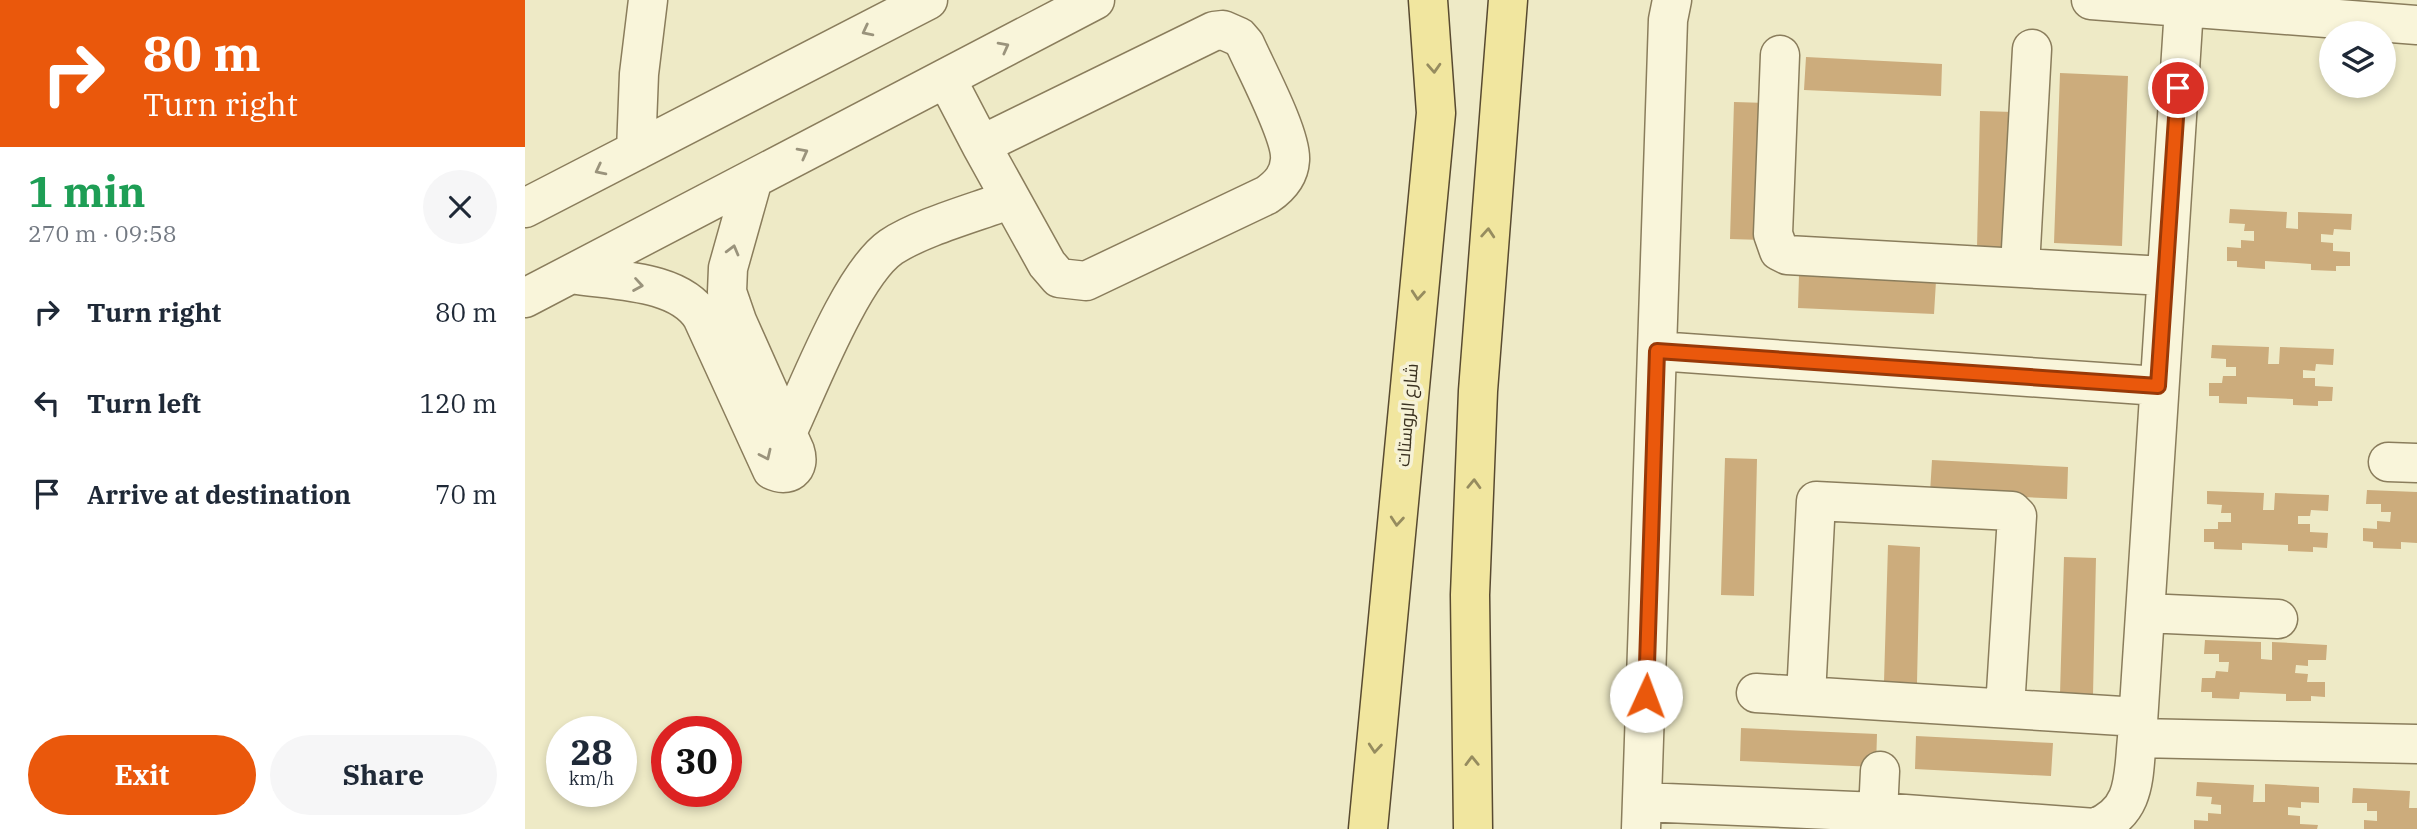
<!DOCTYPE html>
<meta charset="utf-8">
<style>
body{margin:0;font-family:"IBM Plex Serif",Cairo,serif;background:#f6f6f7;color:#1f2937;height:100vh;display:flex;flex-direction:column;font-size:26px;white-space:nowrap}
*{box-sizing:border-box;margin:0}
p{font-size:23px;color:#747a83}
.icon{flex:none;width:38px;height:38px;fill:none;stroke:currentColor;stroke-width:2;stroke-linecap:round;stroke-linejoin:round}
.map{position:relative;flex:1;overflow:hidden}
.sheet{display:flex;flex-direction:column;background:#fff;width:525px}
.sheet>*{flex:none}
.top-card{background:#ea580c;color:#fff;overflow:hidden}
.controls{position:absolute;left:1794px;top:21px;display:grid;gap:14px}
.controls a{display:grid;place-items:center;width:77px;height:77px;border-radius:50%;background:#fff;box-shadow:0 4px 10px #0003;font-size:35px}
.speed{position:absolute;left:21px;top:716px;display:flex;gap:14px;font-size:35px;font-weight:700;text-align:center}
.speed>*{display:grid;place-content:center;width:91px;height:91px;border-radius:50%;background:#fff;box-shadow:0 4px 10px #0003;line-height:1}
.speed small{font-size:18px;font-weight:400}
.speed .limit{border:10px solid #d22;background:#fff;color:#111}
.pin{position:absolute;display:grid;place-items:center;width:60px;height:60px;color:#fff;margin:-30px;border:4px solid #fff;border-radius:50%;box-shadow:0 2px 7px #0007}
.me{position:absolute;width:77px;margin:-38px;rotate:2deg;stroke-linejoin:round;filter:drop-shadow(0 0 5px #0008)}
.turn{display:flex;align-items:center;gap:24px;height:147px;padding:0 28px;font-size:32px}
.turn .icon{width:91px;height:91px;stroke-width:2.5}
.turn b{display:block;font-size:49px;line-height:60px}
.round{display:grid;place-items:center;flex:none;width:74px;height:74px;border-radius:37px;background:#f6f6f7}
.overview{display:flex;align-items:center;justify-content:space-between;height:119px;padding:0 28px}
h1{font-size:42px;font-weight:800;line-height:52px;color:#1e9e55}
.cta{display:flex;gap:14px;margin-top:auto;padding:14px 28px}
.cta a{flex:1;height:80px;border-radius:42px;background:#ea580c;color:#fff;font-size:28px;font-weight:800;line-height:80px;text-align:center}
.cta a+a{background:#f6f6f7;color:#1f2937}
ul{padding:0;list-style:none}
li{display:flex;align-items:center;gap:21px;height:91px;padding:0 28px}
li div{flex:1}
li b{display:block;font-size:26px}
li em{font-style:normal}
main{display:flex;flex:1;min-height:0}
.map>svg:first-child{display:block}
.building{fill:#ccac7c}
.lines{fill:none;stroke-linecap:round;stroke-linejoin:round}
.minor-casing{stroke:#8a7d5c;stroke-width:41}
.major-casing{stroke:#584a30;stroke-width:41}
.minor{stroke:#f9f5da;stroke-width:38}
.major{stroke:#f1e69f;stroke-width:38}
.oneway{stroke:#9a937c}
.oneway2{stroke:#968c5f}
.route-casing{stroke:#983908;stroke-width:18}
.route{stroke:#ea580c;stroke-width:12}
.labels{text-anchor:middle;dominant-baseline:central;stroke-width:7;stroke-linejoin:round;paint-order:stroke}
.street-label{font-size:18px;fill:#3a311f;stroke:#f6f2d6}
</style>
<main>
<section class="sheet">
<div class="top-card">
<div class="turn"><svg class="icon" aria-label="right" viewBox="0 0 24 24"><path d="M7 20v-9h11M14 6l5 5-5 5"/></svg><div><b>80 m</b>Turn right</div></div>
</div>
<div class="overview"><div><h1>1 min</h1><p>270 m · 09:58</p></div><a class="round"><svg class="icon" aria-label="close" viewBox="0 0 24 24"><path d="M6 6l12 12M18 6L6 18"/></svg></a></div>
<ul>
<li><svg class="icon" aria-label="right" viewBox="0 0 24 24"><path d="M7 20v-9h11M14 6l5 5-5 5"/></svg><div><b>Turn right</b></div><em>80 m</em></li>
<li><svg class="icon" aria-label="left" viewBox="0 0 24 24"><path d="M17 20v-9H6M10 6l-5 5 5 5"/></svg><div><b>Turn left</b></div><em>120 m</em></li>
<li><svg class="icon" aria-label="arrive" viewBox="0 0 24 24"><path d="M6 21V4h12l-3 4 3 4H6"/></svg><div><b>Arrive at destination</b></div><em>70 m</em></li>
</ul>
<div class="cta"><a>Exit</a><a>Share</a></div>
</section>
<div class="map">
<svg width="1892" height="829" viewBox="0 0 1892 829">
<rect width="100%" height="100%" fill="#eeeac6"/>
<path class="building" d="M1281,57L1417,64L1416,96L1279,90Z
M1535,73L1603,76L1597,246L1529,243Z
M1209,102L1242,103L1238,240L1205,239Z
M1455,111L1488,112L1484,249L1452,248Z
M1705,209L1762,212L1761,228L1773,229V212L1827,214L1826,230L1809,229L1808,235L1796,234V242L1808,243V251L1825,252V266H1811V271L1786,270V264L1740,261V269L1712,267V261H1702V247L1716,248V240L1729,241V231H1719L1720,224L1704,223Z
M1274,275L1411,281L1409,314L1273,308Z
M1687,345L1744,347L1743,364H1754L1755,347L1809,349L1808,365L1791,364L1790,371L1778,370V378H1790V386L1808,387L1807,401H1793V406L1768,405V399L1722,397V404L1694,403V396H1684V383H1697L1698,376H1711V367H1701V359L1686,358Z
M1200,458L1232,459L1229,596L1196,595Z
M1407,460L1543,467L1542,499L1405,493Z
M1842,490L1892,492V543L1876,542V549L1848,548V542L1838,541V528L1852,529V521L1865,522L1866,512H1856V504H1841Z
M1682,491L1739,493L1738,510H1749L1750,493L1804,495L1803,511L1786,510L1785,516H1773V524H1785V532L1803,533L1802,548L1788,547V552L1763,551V545L1717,543V550L1689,549V542H1679V529H1693V522H1706V513H1696L1697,505L1682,504Z
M1363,545L1395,547L1392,683L1359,682Z
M1539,557L1571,558L1568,695L1535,694Z
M1680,640L1736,642V659L1747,660V642L1802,645L1801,660H1783V666L1771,665L1770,673L1783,674L1782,682H1800V697L1786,696V701H1761V694L1715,692L1714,699L1687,698V692H1676L1677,678H1690L1691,671L1703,672L1704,662H1694V654H1679Z
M1216,728L1352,734L1351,767L1215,761Z
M1391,736L1528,743L1526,776L1390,769Z
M1672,782L1729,785L1728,802H1740V784L1794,787V803L1776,802V808L1763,807V815L1775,816V824L1793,825L1792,829H1669V820L1683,821V813L1696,814V805L1686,804L1687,797L1671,796Z
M1828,788L1885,791L1884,808H1892V829H1839V820L1852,821V811H1842V803H1827Z"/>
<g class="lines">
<defs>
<path id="minor" d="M1566,0L1892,25
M698,30L714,37L720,44C731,69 767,136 765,160C764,176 755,186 742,195L561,281L534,278L522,264L456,145L689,31Z
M1255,55L1248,234L1254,251L1262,255L1640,276
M421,78L456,145
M111,151L114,74L123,0
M0,208L403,0
M1495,267L1507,49
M46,274C87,281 153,279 177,317L247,470C263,478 276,469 270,451L212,321L202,292L203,268L228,179
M0,298L570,0
M1132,351L1633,386
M262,433C284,386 327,274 366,247C396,227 452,212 486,199
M1863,462L1892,463
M1620,613L1753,619
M1231,693L1613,717
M1281,696L1291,501L1487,511L1492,516L1480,708
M1612,738L1892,744
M1117,802L1353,812L1570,828C1612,811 1608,777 1612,738L1659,8
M1353,812L1355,771
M1116,829L1143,20L1147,0"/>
<path id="major" d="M843,829L911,113L903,0
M948,829L945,595L953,391L983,0"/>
</defs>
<use href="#minor" class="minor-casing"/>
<use href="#major" class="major-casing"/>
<use href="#minor" class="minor"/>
<use href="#major" class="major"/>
</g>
<defs><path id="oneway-chevron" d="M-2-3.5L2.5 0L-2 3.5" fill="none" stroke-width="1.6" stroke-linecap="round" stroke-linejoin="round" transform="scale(1.75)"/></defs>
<g class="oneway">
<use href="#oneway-chevron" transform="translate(342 31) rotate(153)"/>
<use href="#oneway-chevron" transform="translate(479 47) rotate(-28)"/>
<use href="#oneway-chevron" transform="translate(278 153) rotate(-28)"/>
<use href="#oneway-chevron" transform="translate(75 170) rotate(153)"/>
<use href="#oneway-chevron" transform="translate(208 250) rotate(-75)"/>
<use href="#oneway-chevron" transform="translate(113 285) rotate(9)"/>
<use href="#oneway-chevron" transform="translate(241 455) rotate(65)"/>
</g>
<g class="oneway2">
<use href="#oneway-chevron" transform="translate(909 68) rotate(87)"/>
<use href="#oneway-chevron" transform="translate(963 233) rotate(-86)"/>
<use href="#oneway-chevron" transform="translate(893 295) rotate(95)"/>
<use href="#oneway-chevron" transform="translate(949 484) rotate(-88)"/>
<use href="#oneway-chevron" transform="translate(872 521) rotate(95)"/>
<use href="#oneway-chevron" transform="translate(850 748) rotate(95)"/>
<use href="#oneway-chevron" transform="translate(947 761) rotate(-91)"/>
</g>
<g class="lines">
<defs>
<path id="route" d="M1121,696L1132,351L1633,386L1653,88"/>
</defs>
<use href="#route" class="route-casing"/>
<use href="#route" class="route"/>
</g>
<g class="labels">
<g class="street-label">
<text transform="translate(882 415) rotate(-85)">شارع الروستات</text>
</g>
</g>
</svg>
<div class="controls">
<a><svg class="icon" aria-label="layers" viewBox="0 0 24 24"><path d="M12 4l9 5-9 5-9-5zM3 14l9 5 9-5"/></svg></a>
</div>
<div class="speed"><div>28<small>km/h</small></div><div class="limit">30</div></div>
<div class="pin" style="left:1653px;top:88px;background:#d93025"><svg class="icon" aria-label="arrive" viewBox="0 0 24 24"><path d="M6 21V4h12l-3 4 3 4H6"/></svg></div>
<svg class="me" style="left:1121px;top:696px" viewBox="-20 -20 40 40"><circle r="19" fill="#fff"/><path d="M0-13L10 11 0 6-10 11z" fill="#ea580c"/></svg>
</div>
</main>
